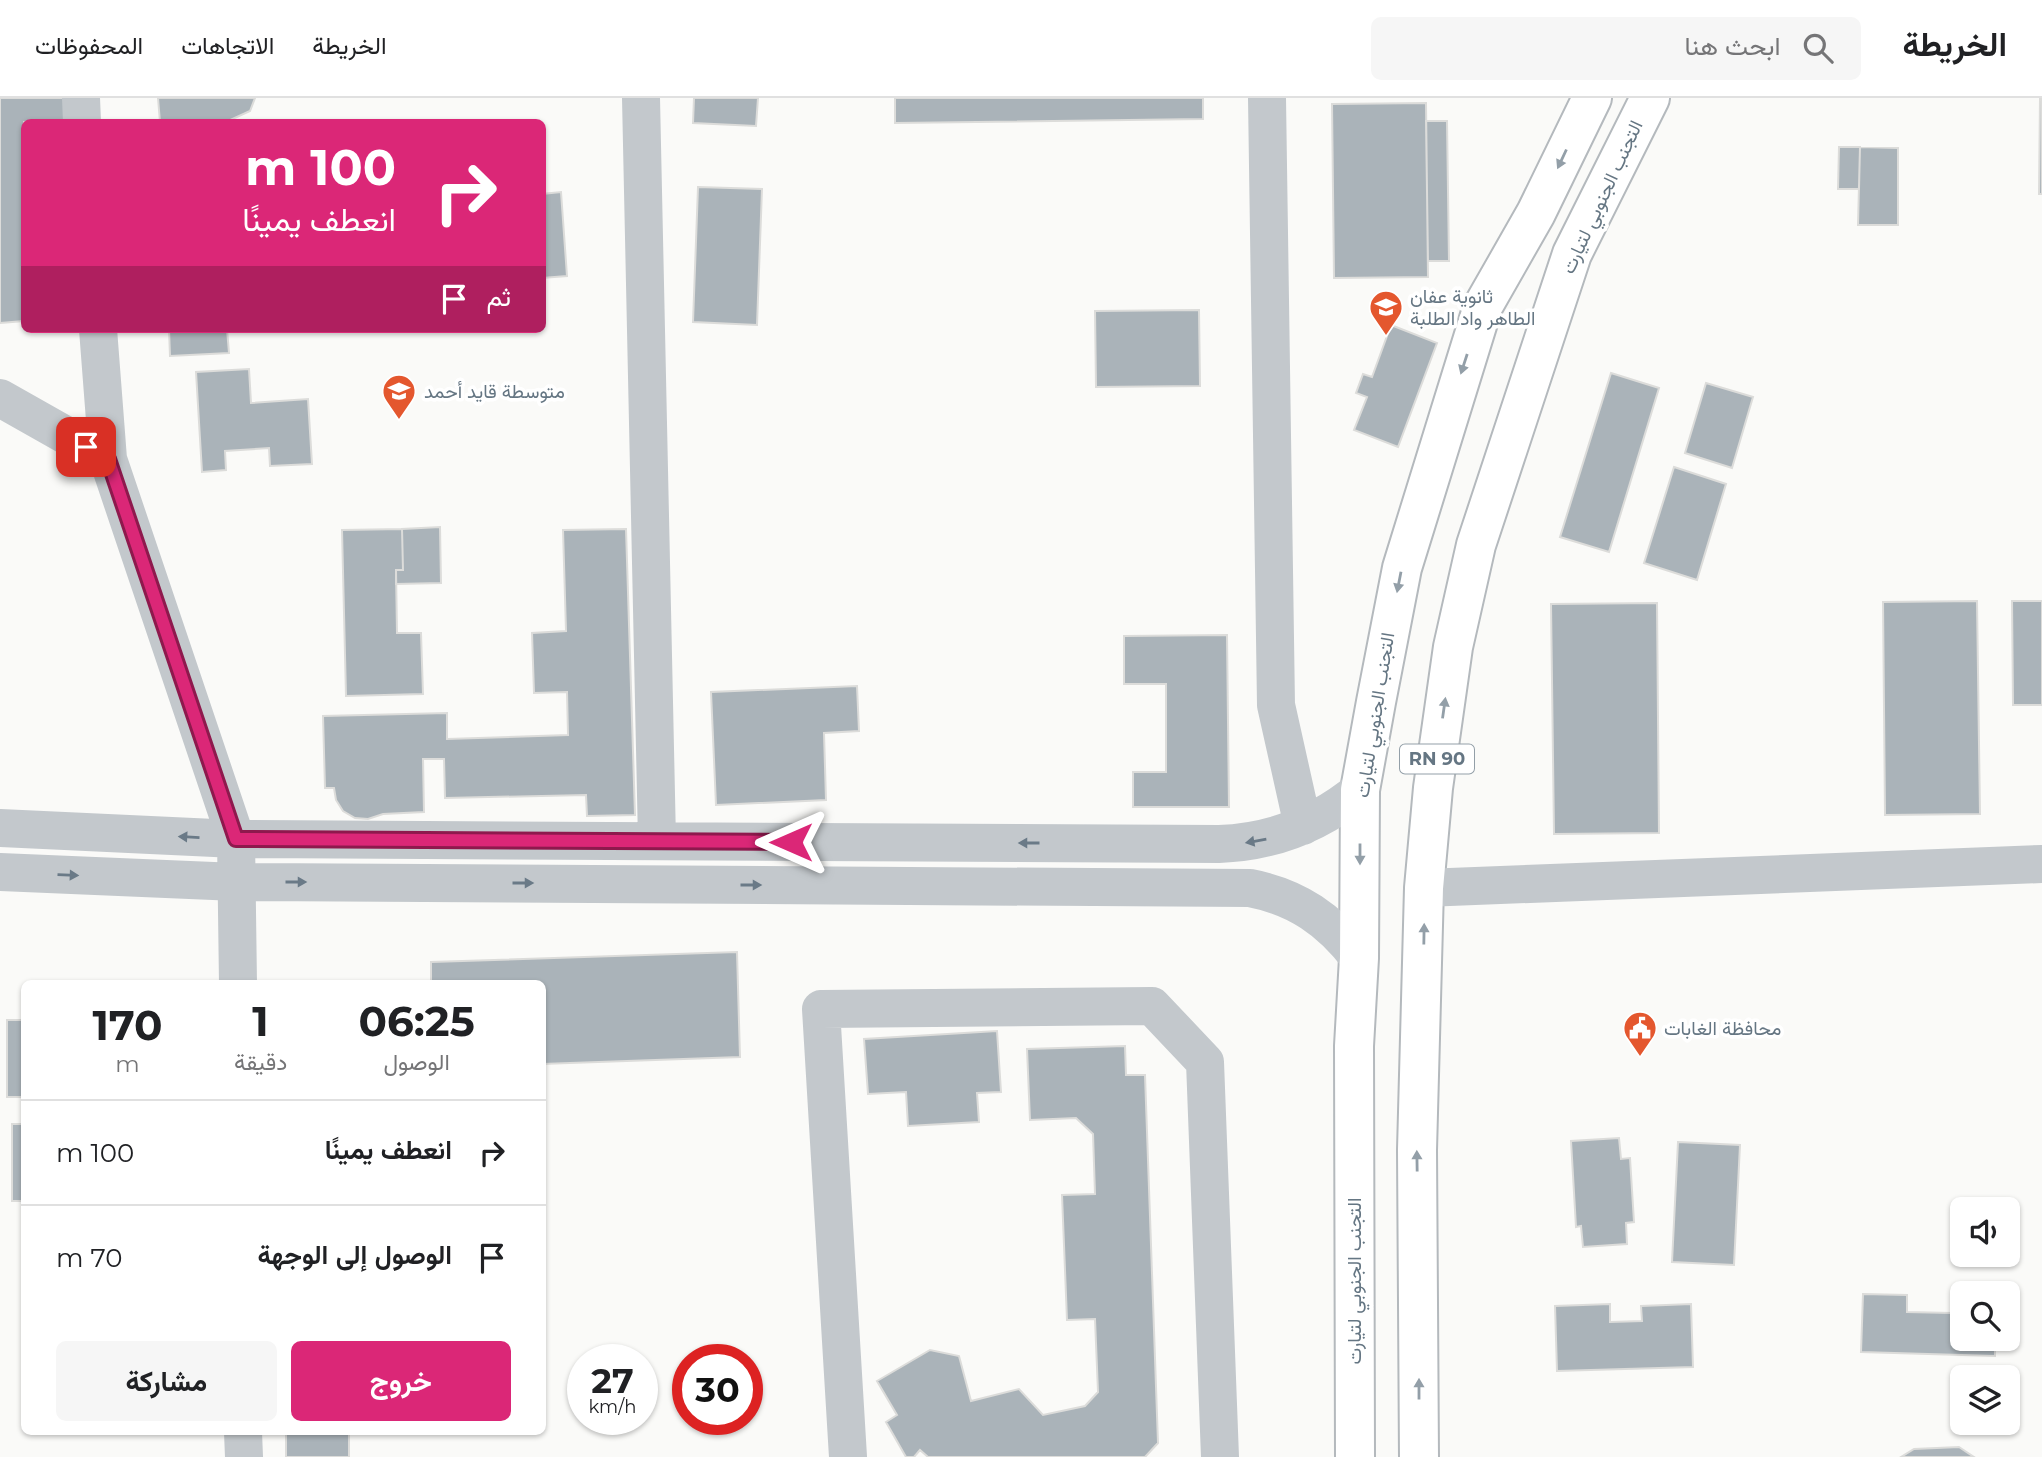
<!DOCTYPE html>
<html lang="ar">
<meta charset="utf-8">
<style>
body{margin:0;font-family:Montserrat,Vazirmatn,sans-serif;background:#f6f6f6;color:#202124;direction:rtl;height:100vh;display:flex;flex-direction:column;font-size:26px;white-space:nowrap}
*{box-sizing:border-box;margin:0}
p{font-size:23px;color:#757577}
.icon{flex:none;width:38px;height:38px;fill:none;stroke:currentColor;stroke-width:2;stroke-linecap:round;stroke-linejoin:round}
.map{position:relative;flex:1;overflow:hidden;direction:ltr}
.details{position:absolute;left:21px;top:882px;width:525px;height:455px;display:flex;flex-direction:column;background:#fff;border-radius:10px;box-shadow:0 2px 5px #0004;direction:rtl}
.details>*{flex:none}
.banner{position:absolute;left:21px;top:21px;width:525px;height:214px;border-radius:10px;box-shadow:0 2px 5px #0004;direction:rtl;background:#db2777;color:#fff;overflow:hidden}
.fabs{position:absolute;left:1950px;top:1099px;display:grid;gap:14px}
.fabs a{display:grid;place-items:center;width:70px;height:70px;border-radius:10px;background:#fff;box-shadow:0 2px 5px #0004;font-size:35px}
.speed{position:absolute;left:567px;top:1246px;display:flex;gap:14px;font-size:35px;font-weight:700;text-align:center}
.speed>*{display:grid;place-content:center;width:91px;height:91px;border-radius:50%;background:#fff;box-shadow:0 2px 5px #0004;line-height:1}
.speed small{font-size:18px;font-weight:400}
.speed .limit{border:10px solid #d22;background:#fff;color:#111}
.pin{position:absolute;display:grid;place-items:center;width:60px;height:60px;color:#fff;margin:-30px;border-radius:14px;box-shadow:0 4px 10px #0006}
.me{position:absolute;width:77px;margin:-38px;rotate:270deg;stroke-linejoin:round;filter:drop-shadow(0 0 5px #0008)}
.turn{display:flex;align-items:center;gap:24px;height:147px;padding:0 35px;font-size:32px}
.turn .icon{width:91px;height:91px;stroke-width:2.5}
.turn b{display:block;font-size:49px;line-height:60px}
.then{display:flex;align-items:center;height:66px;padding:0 35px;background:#0003;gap:14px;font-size:26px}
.eta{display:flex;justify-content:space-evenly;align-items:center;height:119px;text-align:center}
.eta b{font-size:42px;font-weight:700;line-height:49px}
.cta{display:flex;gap:14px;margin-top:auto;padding:14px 35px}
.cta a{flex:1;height:80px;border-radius:10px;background:#db2777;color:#fff;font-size:28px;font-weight:700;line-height:80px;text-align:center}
.cta a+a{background:#f6f6f6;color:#202124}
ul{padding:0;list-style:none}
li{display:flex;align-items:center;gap:21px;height:105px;padding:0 35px;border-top:2px solid #e0e0e0}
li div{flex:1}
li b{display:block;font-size:26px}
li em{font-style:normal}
header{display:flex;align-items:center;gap:42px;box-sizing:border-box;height:98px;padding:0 35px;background:#fff;border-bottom:2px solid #e0e0e0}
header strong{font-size:33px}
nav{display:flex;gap:38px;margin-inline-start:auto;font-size:24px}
.search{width:490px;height:63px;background:#f6f6f6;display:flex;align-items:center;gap:18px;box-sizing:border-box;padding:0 24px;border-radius:10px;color:#757577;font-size:26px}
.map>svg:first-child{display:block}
.building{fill:#aab3b9;stroke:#dcdcda;stroke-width:2}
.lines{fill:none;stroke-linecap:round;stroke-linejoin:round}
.highway-casing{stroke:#b4b9bd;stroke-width:42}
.minor{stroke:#c3c8cc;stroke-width:38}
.highway{stroke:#fff;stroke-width:38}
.oneway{fill:#939fa8}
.oneway2{fill:#6a7a87}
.route-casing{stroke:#8e194d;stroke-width:18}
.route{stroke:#db2777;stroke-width:12}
.labels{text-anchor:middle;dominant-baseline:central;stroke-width:7;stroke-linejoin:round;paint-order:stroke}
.shield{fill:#fff;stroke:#939fa8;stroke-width:2}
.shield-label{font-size:18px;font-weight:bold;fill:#657683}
.street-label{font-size:19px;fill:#657683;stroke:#fff}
.poi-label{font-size:19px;fill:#657683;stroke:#fff;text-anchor:start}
</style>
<header>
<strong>الخريطة</strong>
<div class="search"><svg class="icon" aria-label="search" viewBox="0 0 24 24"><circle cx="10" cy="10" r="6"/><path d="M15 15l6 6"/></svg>ابحث هنا</div>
<nav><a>الخريطة</a><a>الاتجاهات</a><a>المحفوظات</a></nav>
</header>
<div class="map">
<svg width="2042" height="1359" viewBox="0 0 2042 1359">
<rect width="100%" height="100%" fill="#fafaf8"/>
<path class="building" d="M0,0H67L68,24H24V223L0,225Z
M158,0H255L250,13L226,24H160Z
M694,0H758L756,28L693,25Z
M895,0H1203V21L895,25Z
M2040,0H2042V96H2039Z
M1426,5L1428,179L1334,180L1332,6Z
M1426,23H1447L1449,163H1428Z
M1839,49H1860L1859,91H1838Z
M1860,49L1898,50V127H1858Z
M698,89L762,91L757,227L693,224Z
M561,94L567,178L542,180V96Z
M1199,212L1200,288L1096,289L1095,213Z
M1391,227L1437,245L1398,349L1354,332L1367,299L1356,295L1363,276L1372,279Z
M169,231H227L229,255L170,258Z
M249,271L251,305L308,301L312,366L270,368L269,350L225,353L226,372L202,374L196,274Z
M1611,275L1659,290L1609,454L1560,439Z
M1706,285L1753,299L1732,370L1685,355Z
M1674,369L1726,386L1697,482L1644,465Z
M440,429L441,485L396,486V472H403L402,431Z
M402,431L403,472H396L397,535H421L423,596L346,598L342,432Z
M626,431L635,717L587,718L586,697L445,700L444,661H423L424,714L383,716L368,721L355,720L343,713L336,702L334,690H325L323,618L447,615V641L568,637L567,594L534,595L532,535L566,533L563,432Z
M1977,503L1980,716L1885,717L1883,504Z
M2012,503H2042V607H2013Z
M1657,505L1659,735L1554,736L1551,506Z
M1227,537L1229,709H1133V674H1166V586H1124V538Z
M857,588L859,633L824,635L826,702L716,707L711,594Z
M737,854L740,959L542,966V886H431V864Z
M7,922H24V999H7Z
M997,933L1001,994L977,995L979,1024L908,1028L906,994L868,996L864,941Z
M1125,948L1126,977H1145L1158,1345L1145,1359H928L920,1352L914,1359H906L886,1324L897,1317L877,1283L930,1252L959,1258L971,1303L1019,1291L1043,1317L1085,1308L1098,1294L1095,1221L1067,1222L1062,1097L1095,1096L1093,1036L1076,1020L1030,1022L1027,951Z
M12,1026H24V1103H12Z
M1619,1040L1621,1061L1630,1060L1634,1124L1626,1125L1627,1146L1583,1149L1581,1128L1576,1129L1571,1043Z
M1678,1044L1740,1047L1734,1167L1672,1164Z
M1863,1196L1907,1197V1214L1952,1215L1953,1197H1962V1241H1995V1258L1861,1254Z
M1610,1206V1224L1642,1223L1641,1208L1691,1206L1693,1269L1557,1273L1555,1208Z
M286,1334H349V1359H286Z
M1959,1349L1974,1359H1901L1914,1351Z"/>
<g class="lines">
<defs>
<path id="highway" d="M1355,1359L1354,948L1359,860L1360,692L1376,604L1402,470L1483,208L1536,115L1592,0
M1419,1359L1417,1052L1424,790L1433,690L1453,549L1476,447L1572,156L1650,0"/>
</defs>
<use href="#highway" class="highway-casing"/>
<path class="minor" d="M81,0L82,24
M641,0L657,743
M1267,0L1276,607L1303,728
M98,231L108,361L236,741L238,886
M0,300L108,361
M0,730L236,741L1219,746C1273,744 1319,726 1360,692
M0,774L237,784L1250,790C1297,799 1330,822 1359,860
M1424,790L2042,766
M243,1334L244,1359
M848,1359L821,911L1152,908L1205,964L1220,1359"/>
<use href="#highway" class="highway"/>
</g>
<defs><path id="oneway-solid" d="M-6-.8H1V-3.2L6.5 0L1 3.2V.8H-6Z" transform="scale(1.75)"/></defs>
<g class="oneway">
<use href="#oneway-solid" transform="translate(1562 61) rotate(115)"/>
<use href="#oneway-solid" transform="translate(1464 266) rotate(108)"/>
<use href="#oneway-solid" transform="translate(1399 484) rotate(101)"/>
<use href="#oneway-solid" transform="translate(1444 610) rotate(-82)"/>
<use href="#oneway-solid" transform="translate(1360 756) rotate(90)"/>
<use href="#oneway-solid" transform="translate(1424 836) rotate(-89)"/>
<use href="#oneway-solid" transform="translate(1417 1063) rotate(-91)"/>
<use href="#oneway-solid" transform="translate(1419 1291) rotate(-90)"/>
</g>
<g class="oneway2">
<use href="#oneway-solid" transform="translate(189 739) rotate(-177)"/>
<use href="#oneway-solid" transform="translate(1256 743) rotate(170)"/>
<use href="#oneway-solid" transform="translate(1029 745) rotate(-180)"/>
<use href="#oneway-solid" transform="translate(68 777) rotate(2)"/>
<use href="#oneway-solid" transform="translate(296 784)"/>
<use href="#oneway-solid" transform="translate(523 785)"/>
<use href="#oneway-solid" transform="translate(751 787)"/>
</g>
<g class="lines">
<defs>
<path id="route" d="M86,349L108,361L236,741L791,744"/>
</defs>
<use href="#route" class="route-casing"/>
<use href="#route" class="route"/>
</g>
<defs>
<symbol id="school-pin" viewBox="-11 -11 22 30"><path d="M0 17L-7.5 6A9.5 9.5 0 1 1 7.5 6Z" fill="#e4572e" stroke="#fff"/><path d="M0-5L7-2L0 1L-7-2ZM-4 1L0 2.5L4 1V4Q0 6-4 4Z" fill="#fff"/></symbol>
<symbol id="civic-pin" viewBox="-11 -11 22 30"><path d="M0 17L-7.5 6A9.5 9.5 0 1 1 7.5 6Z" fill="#e4572e" stroke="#fff"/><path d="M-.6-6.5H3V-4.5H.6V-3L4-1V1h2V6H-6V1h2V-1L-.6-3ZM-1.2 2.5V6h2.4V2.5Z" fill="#fff"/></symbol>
</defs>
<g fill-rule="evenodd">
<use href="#school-pin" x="1367" y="190" width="38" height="52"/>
<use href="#school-pin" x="380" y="274" width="38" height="52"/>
<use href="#civic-pin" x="1621" y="911" width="38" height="52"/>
</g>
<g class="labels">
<rect class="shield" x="1400" y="646.5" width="74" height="29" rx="5"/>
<g class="shield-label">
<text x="1437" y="661">RN 90</text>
</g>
<g class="street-label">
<text transform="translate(1602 99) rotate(-65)">التجنب الجنوبي لتيارت</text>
<text transform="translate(1375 617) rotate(-81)">التجنب الجنوبي لتيارت</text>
<text transform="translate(1354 1183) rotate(-90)">التجنب الجنوبي لتيارت</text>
</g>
<g class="poi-label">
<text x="1410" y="198">ثانوية عفان<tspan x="1410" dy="22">الطاهر واد الطلبة</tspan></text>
<text x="424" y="293">متوسطة قايد أحمد</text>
<text x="1664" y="930">محافظة الغابات</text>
</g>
</g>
</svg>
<div class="fabs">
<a><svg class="icon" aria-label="sound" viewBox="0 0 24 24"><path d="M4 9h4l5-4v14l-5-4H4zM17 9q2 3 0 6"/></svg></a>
<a><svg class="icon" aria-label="search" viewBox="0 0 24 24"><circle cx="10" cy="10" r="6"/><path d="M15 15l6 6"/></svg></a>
<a><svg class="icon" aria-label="layers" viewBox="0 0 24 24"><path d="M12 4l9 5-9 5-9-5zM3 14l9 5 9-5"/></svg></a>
</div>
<div class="speed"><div>27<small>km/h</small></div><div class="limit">30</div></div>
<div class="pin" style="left:86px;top:349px;background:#d93025"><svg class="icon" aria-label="arrive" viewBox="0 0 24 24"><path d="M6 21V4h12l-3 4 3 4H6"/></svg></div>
<svg class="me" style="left:791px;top:744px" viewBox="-20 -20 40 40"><path d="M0-17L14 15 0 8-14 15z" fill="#db2777" stroke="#fff" stroke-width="4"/></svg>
<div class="banner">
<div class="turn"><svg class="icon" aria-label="right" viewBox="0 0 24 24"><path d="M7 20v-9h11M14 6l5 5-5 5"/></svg><div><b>100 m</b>انعطف يمينًا</div></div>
<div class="then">ثم<svg class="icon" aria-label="arrive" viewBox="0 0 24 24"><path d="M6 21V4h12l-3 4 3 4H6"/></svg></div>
</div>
<section class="details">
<div class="eta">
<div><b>06:25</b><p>الوصول</p></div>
<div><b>1</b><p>دقيقة</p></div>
<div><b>170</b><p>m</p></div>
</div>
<ul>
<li><svg class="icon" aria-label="right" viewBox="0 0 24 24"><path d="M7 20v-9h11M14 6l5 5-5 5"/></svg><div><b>انعطف يمينًا</b></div><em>100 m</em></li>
<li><svg class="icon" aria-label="arrive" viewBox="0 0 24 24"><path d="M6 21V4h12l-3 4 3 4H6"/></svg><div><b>الوصول إلى الوجهة</b></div><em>70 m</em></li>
</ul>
<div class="cta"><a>خروج</a><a>مشاركة</a></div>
</section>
</div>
